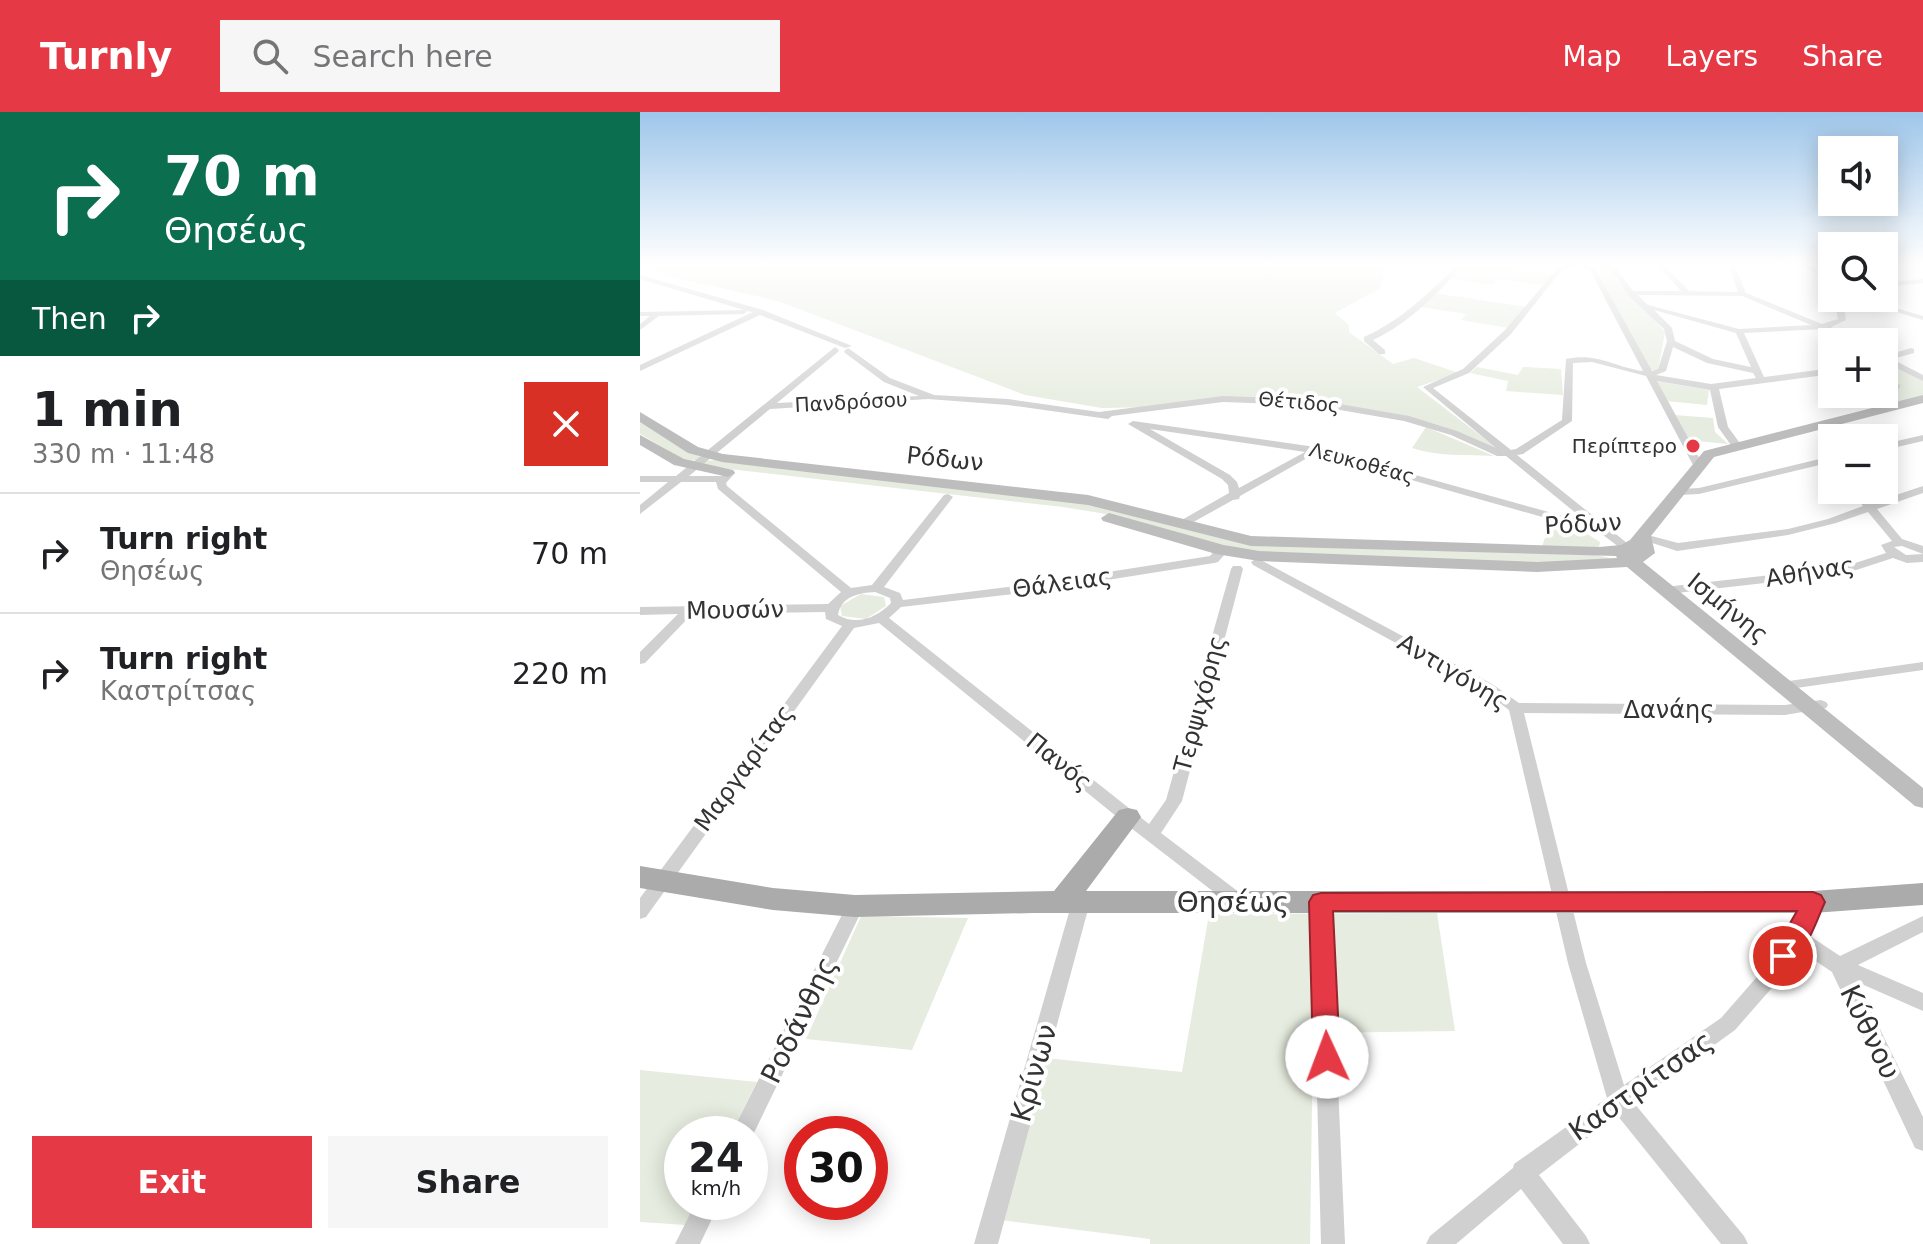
<!DOCTYPE html>
<meta charset="utf-8">
<style>
body{margin:0;font-family:"DejaVu Sans",sans-serif;background:#f6f6f6;color:#202124;height:100vh;display:flex;flex-direction:column;font-size:30px;white-space:nowrap}
*{box-sizing:border-box;margin:0}
p{font-size:26px;color:#757577}
.icon{flex:none;width:44px;height:44px;fill:none;stroke:currentColor;stroke-width:2;stroke-linecap:round;stroke-linejoin:round}
.map{position:relative;flex:1;overflow:hidden}
.drawer{display:flex;flex-direction:column;background:#fff;width:640px}
.drawer>*{flex:none}
.hud{background:#0b6e4f;color:#fff;overflow:hidden}
.fabs{position:absolute;left:1178px;top:24px;display:grid;gap:16px}
.fabs a{display:grid;place-items:center;width:80px;height:80px;border-radius:0px;background:#fff;box-shadow:0 4px 20px #0003;font-size:40px}
.speed{position:absolute;left:24px;top:1004px;display:flex;gap:16px;font-size:40px;font-weight:700;text-align:center}
.speed>*{display:grid;place-content:center;width:104px;height:104px;border-radius:50%;background:#fff;box-shadow:0 4px 20px #0003;line-height:1}
.speed small{font-size:20px;font-weight:400}
.speed .limit{border:12px solid #d22;background:#fff;color:#111}
.pin{position:absolute;display:grid;place-items:center;width:68px;height:68px;color:#fff;margin:-34px;border:4px solid #fff;border-radius:50%;box-shadow:0 2px 8px #0007}
.me{position:absolute;width:88px;margin:-44px;rotate:358deg;stroke-linejoin:round;filter:drop-shadow(0 0 6px #0008)}
.turn{display:flex;align-items:center;gap:28px;height:168px;padding:0 32px;font-size:36px}
.turn .icon{width:104px;height:104px;stroke-width:2.5}
.turn b{display:block;font-size:56px;line-height:68px}
.then{display:flex;align-items:center;height:76px;padding:0 32px;background:#0003;gap:16px;font-size:30px}
.round{display:grid;place-items:center;flex:none;width:84px;height:84px;border-radius:0px;background:#f6f6f6}
.headline{display:flex;align-items:center;justify-content:space-between;height:136px;padding:0 32px}
h1{font-size:48px;font-weight:700;line-height:60px}
.button{display:flex;gap:16px;margin-top:auto;padding:16px 32px}
.button a{flex:1;height:92px;border-radius:0px;background:#e63946;color:#fff;font-size:32px;font-weight:700;line-height:92px;text-align:center}
.button a+a{background:#f6f6f6;color:#202124}
ul{padding:0;list-style:none}
li{display:flex;align-items:center;gap:24px;height:120px;padding:0 32px;border-top:2px solid #e0e0e0}
li div{flex:1}
li b{display:block;font-size:30px}
li em{font-style:normal}
header{display:flex;align-items:center;gap:48px;box-sizing:border-box;height:112px;padding:0 40px;background:#e63946;color:#fff}
header strong{font-size:38px}
nav{display:flex;gap:44px;margin-inline-start:auto;font-size:28px}
.search{width:560px;height:72px;background:#f6f6f6;display:flex;align-items:center;gap:20px;box-sizing:border-box;padding:0 28px;border-radius:0px;color:#757577;font-size:30px}
main{display:flex;flex:1;min-height:0}
.map>svg:first-child{display:block}
.green{fill:#e6ecdf}
.lines{fill:none;stroke-linecap:round;stroke-linejoin:round}
.street{fill:#d0d0d0;fill-rule:evenodd}
.secondary{fill:#bdbdbd;fill-rule:evenodd}
.primary{fill:#ababab;fill-rule:evenodd}
.route{fill:#e63946;stroke:#96252e;stroke-width:2}
.poi-dot{fill:#e63946;stroke:#fff;stroke-width:3}
.labels{text-anchor:middle;dominant-baseline:central;stroke-width:8;stroke-linejoin:round;paint-order:stroke}
.far-street-label{font-size:20px;fill:#333;stroke:#fff}
.far-poi-label{font-size:20px;fill:#333;stroke:#fff;text-anchor:end}
.street-label{font-size:24px;fill:#333;stroke:#fff}
.near-street-label{font-size:28px;fill:#333;stroke:#fff}
</style>
<header>
<strong>Turnly</strong>
<div class="search"><svg class="icon" aria-label="search" viewBox="0 0 24 24"><circle cx="10" cy="10" r="6"/><path d="M15 15l6 6"/></svg>Search here</div>
<nav><a>Map</a><a>Layers</a><a>Share</a></nav>
</header>
<main>
<section class="drawer">
<div class="hud">
<div class="turn"><svg class="icon" aria-label="right" viewBox="0 0 24 24"><path d="M7 20v-9h11M14 6l5 5-5 5"/></svg><div><b>70 m</b>Θησέως</div></div>
<div class="then">Then<svg class="icon" aria-label="right" viewBox="0 0 24 24"><path d="M7 20v-9h11M14 6l5 5-5 5"/></svg></div>
</div>
<div class="headline"><div><h1>1 min</h1><p>330 m · 11:48</p></div><a class="round" style="background:#d93025;color:#fff"><svg class="icon" aria-label="close" viewBox="0 0 24 24"><path d="M6 6l12 12M18 6L6 18"/></svg></a></div>
<ul>
<li><svg class="icon" aria-label="right" viewBox="0 0 24 24"><path d="M7 20v-9h11M14 6l5 5-5 5"/></svg><div><b>Turn right</b><p>Θησέως</p></div><em>70 m</em></li>
<li><svg class="icon" aria-label="right" viewBox="0 0 24 24"><path d="M7 20v-9h11M14 6l5 5-5 5"/></svg><div><b>Turn right</b><p>Καστρίτσας</p></div><em>220 m</em></li>
</ul>
<div class="button"><a>Exit</a><a>Share</a></div>
</section>
<div class="map">
<svg width="1283" height="1132" viewBox="0 0 1283 1132">
<rect width="100%" height="100%" fill="#fff"/>
<path class="green" d="M0,151H771L768,154L753,152L745,158L740,176L695,201L709,213V220L753,252L774,246L819,261L777,275L862,340L801,314L762,303L671,288L596,285L514,295L462,296L385,283L138,189L23,163Z
M826,151L869,155L868,158L912,163L903,173L858,167L853,173L810,166Z
M964,153L969,154L1025,220L1018,258H1009L956,156Z
M794,181L886,195L869,216L821,208L826,202L781,195Z
M1244,251L1283,268V284L1256,291L1253,288L1261,273L1244,270Z
M837,255L878,263L883,255L921,257L923,283L866,279L868,269L830,261Z
M1016,269L1069,278L1067,293L1026,289Z
M1034,303L1073,306L1075,320L1088,332L1046,328Z
M0,309L33,331L59,344V347L48,350L0,322Z
M786,315L854,344C826,342 798,345 772,336Z
M77,348L455,393L577,425L714,436L956,443L974,447L874,453L608,439L460,401L423,395L63,354L64,349Z
M911,409L936,415L960,430L959,435L953,438L901,437Z
M221,482L244,485L246,494L226,507L202,504L200,494Z
M797,801L815,919L673,921L670,1132H510V1127L360,1108L406,946L542,960L569,802Z
M221,804L328,806L272,938L166,927Z
M0,958L117,970L91,1022H42V1090H58L46,1113L0,1110Z"/>
<g class="lines">
<path class="street" d="M819,151H825C799,181 769,211 733,228L745,238V242H739L724,229V225C762,208 790,180 819,151Z
M932,151H942L955,156L1012,259L1018,257L1027,229L1024,217L988,183L972,158L962,153V151L976,156L993,179H1041L1016,151H1022L1049,179L1098,180L1090,157L1094,151H1098L1096,157L1106,181L1182,212L1198,207L1194,186H1202L1206,208L1191,215L1217,230H1207L1184,217L1104,221L1124,265L1192,256V262L1079,277L1088,315L1102,334L1097,337L1093,336L1078,315L1070,278L1017,269L1063,353L1058,356L1053,353L1006,264L952,250L933,251L932,309L883,342L877,343L992,435L994,438L988,442L950,413L949,416H941L676,341L600,384L599,387L593,388L548,413H540V409L589,381L588,373L582,367L488,312L493,309L675,335L948,411L866,344H857L811,323L764,309L671,293L583,290L472,304L468,307L368,293L288,287L130,297L49,364H82L86,359H94L95,361L86,371L87,374L211,476L232,473L304,383L308,382L313,385L244,475L260,481L263,488L392,472L570,444L578,435H586V441L578,450L574,451L392,480L261,495L249,506L509,712L526,688L591,457L593,454H601L603,457L542,689L521,721L604,784L607,789L604,794L598,796L592,794L482,709L239,511L214,516L6,805L0,807V786L202,514L186,507L185,500L52,502L5,551L0,552V540L38,502L0,503V495L188,492L201,480L78,377L76,370H41L0,402V393L28,370H0V364H36L195,235L199,238L198,240L137,291L279,284L244,270L205,241L204,239L208,236L250,266L294,283L368,287L459,300L583,284L671,287L769,304L817,319L856,336L783,275L823,257L865,218L917,157ZM937,153L950,158L1003,259C974,255 957,240 926,247L922,308L876,337L871,338L793,276L829,261L871,222L921,159ZM998,183L1102,184L1171,213L1099,217L1008,193ZM1014,198L1096,221L1111,255L1073,247L1035,229L1032,216ZM1033,235L1067,251L1113,261L1116,266L1071,272L1016,263L1026,259ZM510,317L665,340L599,376L597,370L590,363ZM235,480L250,486L251,491C236,506 217,514 198,503C201,484 219,481 235,480Z
M1157,151H1164L1192,165V170Z
M0,163L123,198L212,234L205,236L120,203L0,259V253L113,200L107,199L104,202L19,204L0,218V212L10,204H0V200L104,198L0,167Z
M1283,167V171L1244,175V171Z
M1210,186H1222L1283,204V208Z
M1271,236L1274,237V241L1252,247L1283,263V269L1244,250V244Z
M1254,271L1261,273L1253,287L1262,293L1257,296L1243,288Z
M1283,323V329L1244,338V332Z
M1192,344V350L1059,382L1040,383L1035,380L1040,377L1059,376Z
M1283,374V381L1237,397L1262,427L1283,434V442L1262,434L1254,435L1266,443L1283,442V450L1267,451L1253,446L1204,462L1037,481L1033,480L1031,477L1033,474L1203,455L1246,441L1241,433L1252,429L1228,400L1196,411L1148,423L1037,439L1000,427L998,425L1004,422L1038,431L1148,417L1188,407L1223,394L1210,378H1221L1232,391Z
M617,446L852,572L879,591L1145,593L1181,588L1186,590L1188,593L1186,596L1145,603L884,601L946,851L984,973L1081,906L1123,858L1149,820L1167,785L1173,783L1179,785L1182,790L1167,822L1200,844L1283,804V820L1218,853L1283,881V899L1217,870L1283,1005V1039L1275,1036L1192,860L1158,837L1137,870L1095,918L994,991L1104,1124L1108,1132H1081L977,1003L899,1063L946,1124L950,1132H923L881,1077L816,1132H786L790,1124L873,1056L874,1052L967,986L928,851L869,598L842,578L613,453L611,450Z
M1283,550V558L1142,578L1135,574L1142,570Z
M441,783L447,785L450,790L358,1132H334L432,790L435,785Z
M681,783L687,785L690,790L705,1132H681L672,790L675,785Z
M215,787L221,789L224,794L110,1029V1022H91L209,789Z
M56,1090H80L60,1132H35Z"/>
<path class="secondary" d="M1283,283V291L1074,345L1011,424L1015,441L1003,450L1283,676V696L1275,694L987,455L897,460L619,449L576,442L463,409L461,406L469,401L584,433L619,439L897,450L977,446L976,444L611,434L448,393L82,350L48,341L0,310V300L58,335L83,342L448,383L611,424L959,435L981,433L990,428L1064,339Z
M0,323L44,347L93,358L95,361L88,365L34,353L0,333Z"/>
<path class="primary" d="M488,696L497,698L501,705L446,779H1173L1283,771V793L1173,801H394L215,805L133,798L0,776V754L133,776L215,783L414,779L479,698Z"/>
</g>
<linearGradient id="sky" x2="0" y2="1"><stop stop-color="#9ec6ea"/><stop offset="0.49" stop-color="#fff"/><stop offset="1" stop-color="#fff" stop-opacity="0"/></linearGradient>
<rect width="1283" height="309" fill="url(#sky)"/>
<path class="route" d="M1173,780L1181,783L1185,790C1176,809 1161,861 1135,852L1131,844L1157,799H693L700,945L696,954L687,958L677,954L673,945L669,790L673,783L681,781Z"/>
<circle class="poi-dot" cx="1053" cy="334" r="8"/>
<g class="labels">
<g class="far-street-label">
<text transform="translate(211 290) rotate(-3)">Πανδρόσου</text>
<text transform="translate(659 290) rotate(5)">Θέτιδος</text>
<text transform="translate(722 351) rotate(15)">Λευκοθέας</text>
</g>
<g class="far-poi-label">
<text x="1037" y="334">Περίπτερο</text>
</g>
<g class="street-label">
<text transform="translate(305 347) rotate(6)">Ρόδων</text>
<text transform="translate(943 412) rotate(-3)">Ρόδων</text>
<text transform="translate(1170 460) rotate(-9)">Αθήνας</text>
<text transform="translate(422 471) rotate(-8)">Θάλειας</text>
<text transform="translate(1088 496) rotate(39)">Ισμήνης</text>
<text transform="translate(95 498) rotate(-1)">Μουσών</text>
<text transform="translate(813 560) rotate(31)">Αντιγόνης</text>
<text transform="translate(560 592) rotate(-75)">Τερψιχόρης</text>
<text x="1029" y="598">Δανάης</text>
<text transform="translate(419 650) rotate(39)">Πανός</text>
<text transform="translate(104 656) rotate(-54)">Μαργαρίτας</text>
</g>
<g class="near-street-label">
<text x="593" y="790">Θησέως</text>
<text transform="translate(159 908) rotate(-64)">Ροδάνθης</text>
<text transform="translate(1230 920) rotate(64)">Κύθνου</text>
<text transform="translate(394 961) rotate(-74)">Κρίνων</text>
<text transform="translate(1001 974) rotate(-35)">Καστρίτσας</text>
</g>
</g>
</svg>
<div class="fabs">
<a><svg class="icon" aria-label="sound" viewBox="0 0 24 24"><path d="M4 9h4l5-4v14l-5-4H4zM17 9q2 3 0 6"/></svg></a>
<a><svg class="icon" aria-label="search" viewBox="0 0 24 24"><circle cx="10" cy="10" r="6"/><path d="M15 15l6 6"/></svg></a>
<a>+</a>
<a>−</a>
</div>
<div class="speed"><div>24<small>km/h</small></div><div class="limit">30</div></div>
<div class="pin" style="left:1143px;top:844px;background:#d93025"><svg class="icon" aria-label="arrive" viewBox="0 0 24 24"><path d="M6 21V4h12l-3 4 3 4H6"/></svg></div>
<svg class="me" style="left:687px;top:945px" viewBox="-20 -20 40 40"><circle r="19" fill="#fff"/><path d="M0-13L10 11 0 6-10 11z" fill="#e63946"/></svg>
</div>
</main>
